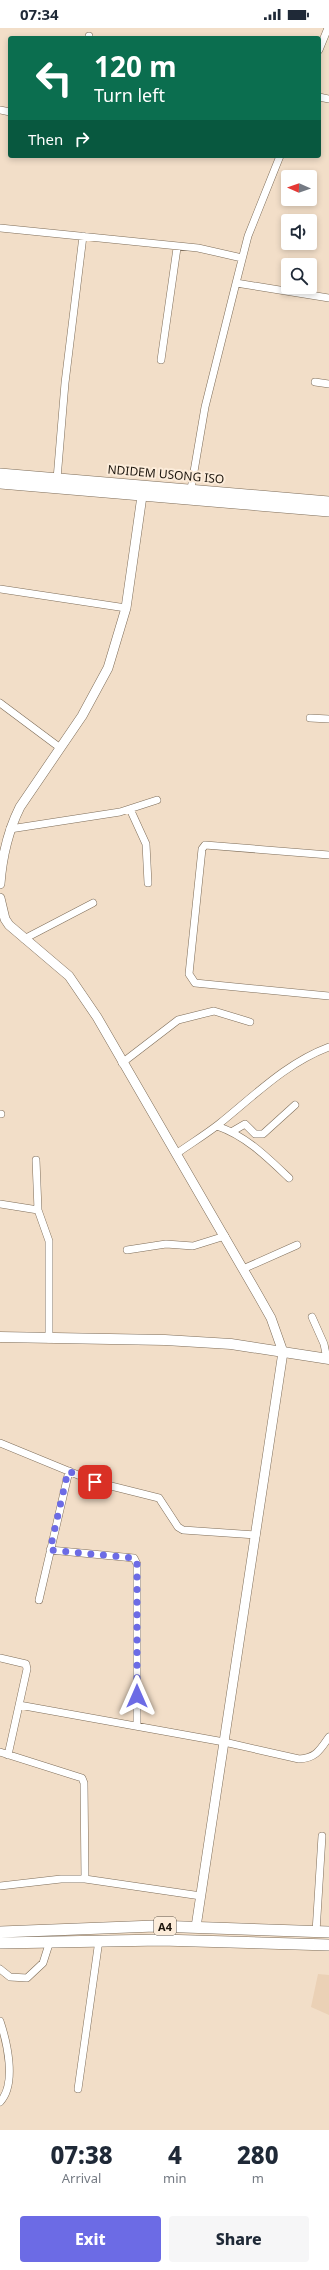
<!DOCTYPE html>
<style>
body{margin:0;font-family:"Noto Sans",sans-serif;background:#f6f6f7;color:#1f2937;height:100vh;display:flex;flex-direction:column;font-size:15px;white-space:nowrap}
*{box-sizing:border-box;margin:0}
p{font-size:13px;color:#747a83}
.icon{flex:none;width:22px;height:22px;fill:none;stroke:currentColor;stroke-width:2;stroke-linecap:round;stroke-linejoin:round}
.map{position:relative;height:2102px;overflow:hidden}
.panel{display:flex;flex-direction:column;background:#fff;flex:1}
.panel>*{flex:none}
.hud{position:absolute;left:8px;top:8px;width:313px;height:122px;border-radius:4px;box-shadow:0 2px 6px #0003;background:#0b6e4f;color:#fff;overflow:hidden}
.needle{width:26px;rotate:272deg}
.fabs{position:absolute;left:281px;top:142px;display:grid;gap:8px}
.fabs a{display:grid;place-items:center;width:36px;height:36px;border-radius:4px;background:#fff;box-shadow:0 2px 6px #0003;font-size:20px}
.pin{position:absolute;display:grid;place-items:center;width:34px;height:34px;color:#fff;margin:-17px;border-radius:8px;box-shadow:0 2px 6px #0006}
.me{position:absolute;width:44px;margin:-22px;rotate:0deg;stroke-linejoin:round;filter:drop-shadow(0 0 3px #0008)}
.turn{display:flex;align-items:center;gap:14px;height:84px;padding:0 20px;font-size:18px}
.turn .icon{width:52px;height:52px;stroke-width:2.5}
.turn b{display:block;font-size:28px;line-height:34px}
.then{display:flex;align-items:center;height:38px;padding:0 20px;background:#0003;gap:8px;font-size:15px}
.eta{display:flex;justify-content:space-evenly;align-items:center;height:68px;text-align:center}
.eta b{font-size:24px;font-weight:800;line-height:28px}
.button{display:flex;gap:8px;margin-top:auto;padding:8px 20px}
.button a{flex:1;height:46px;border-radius:4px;background:#6c6be5;color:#fff;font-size:16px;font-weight:800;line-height:46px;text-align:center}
.button a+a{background:#f6f6f7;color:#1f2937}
.status{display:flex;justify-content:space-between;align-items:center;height:28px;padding:0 20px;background:#fff;direction:ltr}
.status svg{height:11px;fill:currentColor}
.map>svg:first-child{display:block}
.built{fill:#ebd1b6}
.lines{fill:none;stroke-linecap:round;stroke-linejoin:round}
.minor-casing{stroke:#7e6d59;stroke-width:8}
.tertiary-casing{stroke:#7e6d59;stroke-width:10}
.secondary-casing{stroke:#7e6d59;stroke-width:11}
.trunk-casing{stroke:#7e6d59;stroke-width:12}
.minor{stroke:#fff;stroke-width:7}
.tertiary{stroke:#fff;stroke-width:9}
.secondary{stroke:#fff;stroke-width:10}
.trunk{stroke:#fff;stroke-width:11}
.route{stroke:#6c6be5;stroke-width:7;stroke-dasharray:0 12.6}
.labels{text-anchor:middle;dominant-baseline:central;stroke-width:4;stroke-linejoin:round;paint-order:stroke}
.shield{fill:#fcecda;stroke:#5e554a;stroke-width:1}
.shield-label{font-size:11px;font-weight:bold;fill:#1b140c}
.street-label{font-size:12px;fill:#1b140c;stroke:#fcecda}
</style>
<div class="status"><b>07:34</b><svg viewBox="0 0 49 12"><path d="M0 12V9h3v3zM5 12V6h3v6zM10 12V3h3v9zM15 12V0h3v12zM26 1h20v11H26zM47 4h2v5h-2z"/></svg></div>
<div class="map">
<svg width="329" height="2102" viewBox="0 0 329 2102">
<rect width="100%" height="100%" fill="#f2dec8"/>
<path class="built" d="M318,1946L329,1947V1987L311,1979Z"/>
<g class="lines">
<defs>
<path id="minor" d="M89,10V8
M319,22L328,0
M319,69L329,71
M0,82L10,84
M0,200L198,220L242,230
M236,255L329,270
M161,332L177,220
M315,354L329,356
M57,451L65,355L83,208
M191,461L205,379L236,255L248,208L280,128
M0,561L126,580
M0,675L59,719
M310,690L329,691
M130,781L146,816L148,855
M10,801L120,784L157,772
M329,827L205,817L202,821L189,946L195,955L329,968
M24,911L93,875
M122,1035L178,992L214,983L250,994
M0,1086H1
M217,1098C246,1108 267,1129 289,1150
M233,1103L245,1096L255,1106H263L295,1077
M176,1126C190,1116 205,1107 219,1096C254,1068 286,1035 329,1019
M36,1132L38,1182L49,1213V1311
M0,1176L38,1182
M127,1222L166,1216L193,1218L225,1208
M243,1241L297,1217
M312,1289L324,1316L327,1331
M0,1415L95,1454L159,1470L178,1499L183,1502L256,1507
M50,1522L134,1530L137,1536V1698
M39,1572L69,1443
M0,1630L26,1636L27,1641L8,1727
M19,1677L224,1714L299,1731C316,1730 320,1722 329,1709
M0,1724L82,1750L84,1755L85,1851
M0,1858L61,1851H85L201,1868
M316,1904L322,1808
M0,1941L10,1949L27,1950L43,1935L50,1913
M0,1993C7,2014 17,2056 0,2074
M78,2061L99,1912"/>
<path id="tertiary" d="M0,856C2,829 8,803 20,779L82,688L108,640L126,580L143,461
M0,870L5,891L9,897L69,948L97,989L258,1267L271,1290L283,1324L196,1899"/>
<path id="secondary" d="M0,1309L165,1312L231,1316L329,1331"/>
<path id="trunk" d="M0,446L329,474
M0,455L329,483
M0,1904L155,1898L329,1904
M0,1915L161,1912L329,1917"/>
</defs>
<use href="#minor" class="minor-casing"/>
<use href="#tertiary" class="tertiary-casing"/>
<use href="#secondary" class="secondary-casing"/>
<use href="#trunk" class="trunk-casing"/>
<use href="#minor" class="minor"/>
<use href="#tertiary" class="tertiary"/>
<use href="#secondary" class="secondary"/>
<use href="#trunk" class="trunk"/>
</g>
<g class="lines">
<path class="route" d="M95,1454L68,1443L50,1522L134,1530L137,1536V1668"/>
</g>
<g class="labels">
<rect class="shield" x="154" y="1889" width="22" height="18" rx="3"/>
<g class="shield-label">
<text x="165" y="1898">A4</text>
</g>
<g class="street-label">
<text transform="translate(166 446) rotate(5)">NDIDEM USONG ISO</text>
</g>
</g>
</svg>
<div class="fabs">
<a><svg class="needle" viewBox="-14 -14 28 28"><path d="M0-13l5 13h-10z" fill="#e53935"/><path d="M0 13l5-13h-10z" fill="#747a83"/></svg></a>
<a><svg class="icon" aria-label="sound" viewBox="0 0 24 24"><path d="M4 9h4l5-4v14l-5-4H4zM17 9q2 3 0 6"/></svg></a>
<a><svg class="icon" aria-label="search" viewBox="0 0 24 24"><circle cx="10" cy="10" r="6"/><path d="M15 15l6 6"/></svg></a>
</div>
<div class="pin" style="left:95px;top:1454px;background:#d93025"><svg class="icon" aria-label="arrive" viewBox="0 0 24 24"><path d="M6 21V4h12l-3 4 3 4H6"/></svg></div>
<svg class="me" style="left:137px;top:1668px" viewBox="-20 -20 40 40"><path d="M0-17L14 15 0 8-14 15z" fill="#6c6be5" stroke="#fff" stroke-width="4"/></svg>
<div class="hud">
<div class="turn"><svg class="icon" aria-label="left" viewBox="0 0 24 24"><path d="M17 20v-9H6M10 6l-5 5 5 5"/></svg><div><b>120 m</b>Turn left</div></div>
<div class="then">Then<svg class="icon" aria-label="right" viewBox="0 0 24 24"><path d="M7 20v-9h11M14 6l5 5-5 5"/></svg></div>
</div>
</div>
<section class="panel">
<div class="eta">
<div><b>07:38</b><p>Arrival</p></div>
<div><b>4</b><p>min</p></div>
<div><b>280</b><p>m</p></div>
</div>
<div class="button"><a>Exit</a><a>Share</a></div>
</section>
